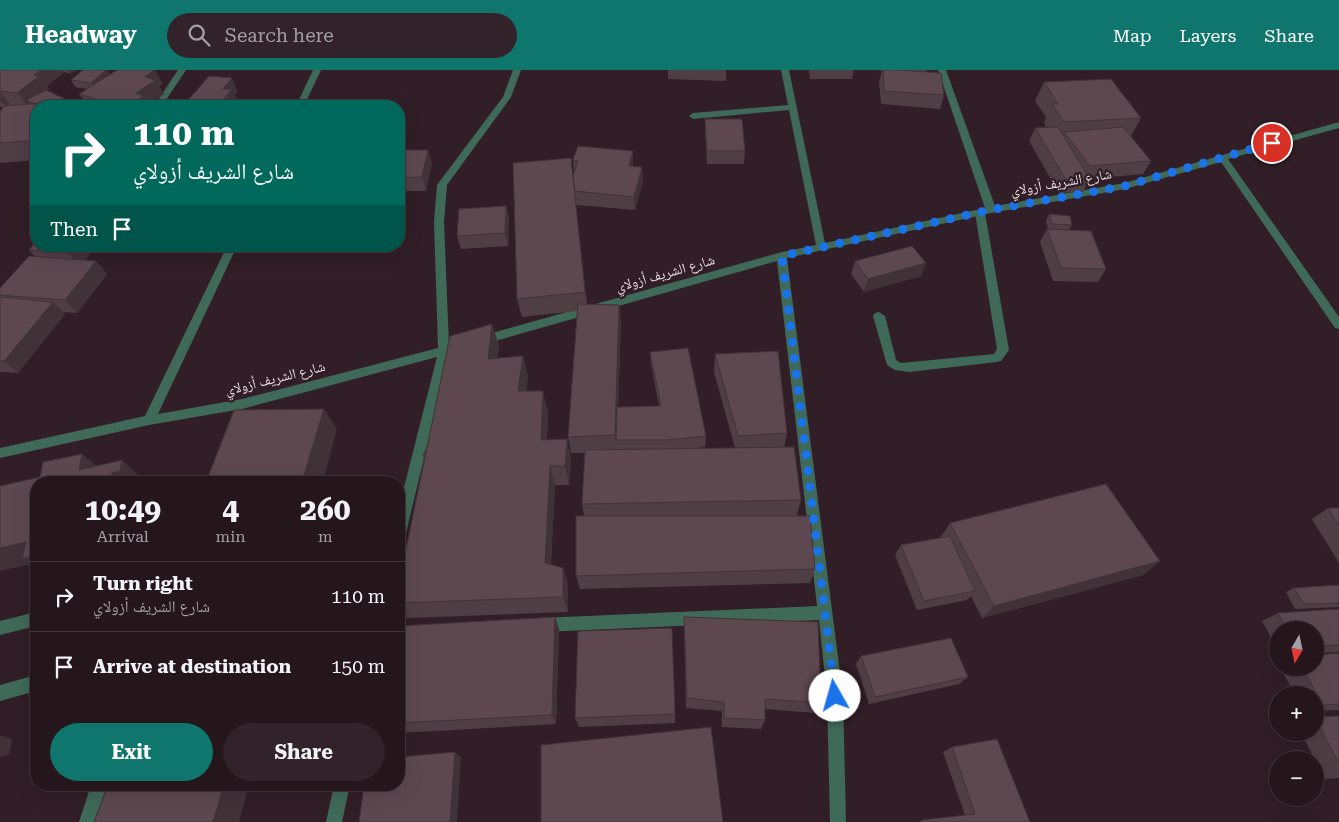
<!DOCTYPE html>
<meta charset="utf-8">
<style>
body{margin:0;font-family:"Roboto Serif","Noto Naskh Arabic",serif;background:#312329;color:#f1f3f6;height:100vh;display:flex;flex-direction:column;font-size:19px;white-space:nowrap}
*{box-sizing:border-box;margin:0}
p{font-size:16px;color:#a39fa3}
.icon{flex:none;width:28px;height:28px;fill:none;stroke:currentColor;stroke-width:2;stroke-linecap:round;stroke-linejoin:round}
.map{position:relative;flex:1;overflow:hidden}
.side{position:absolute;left:30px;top:406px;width:375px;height:315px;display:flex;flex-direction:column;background:#25161c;border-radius:20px;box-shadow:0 5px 20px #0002,0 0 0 1px #42353b}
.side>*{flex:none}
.guide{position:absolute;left:30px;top:30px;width:375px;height:152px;border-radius:20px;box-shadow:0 5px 20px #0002,0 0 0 1px #42353b;background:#00695c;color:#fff;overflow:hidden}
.needle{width:32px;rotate:189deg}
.buttons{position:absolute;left:1269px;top:551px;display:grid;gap:10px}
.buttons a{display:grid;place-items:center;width:55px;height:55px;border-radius:50%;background:#25161c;box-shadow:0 5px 20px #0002,0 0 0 1px #42353b;font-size:25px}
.pin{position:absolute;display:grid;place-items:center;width:42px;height:42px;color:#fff;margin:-21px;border:2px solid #fff;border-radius:50%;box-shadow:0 1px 5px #0007}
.me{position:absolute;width:55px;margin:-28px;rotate:353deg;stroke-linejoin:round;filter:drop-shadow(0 0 4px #0008)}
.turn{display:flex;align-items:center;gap:18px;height:105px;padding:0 20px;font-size:22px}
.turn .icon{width:65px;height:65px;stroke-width:2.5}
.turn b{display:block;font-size:35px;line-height:42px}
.then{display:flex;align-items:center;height:48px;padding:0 20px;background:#0003;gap:10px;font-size:19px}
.eta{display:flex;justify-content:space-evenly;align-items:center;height:85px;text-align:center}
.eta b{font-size:30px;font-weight:700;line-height:35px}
.cta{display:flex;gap:10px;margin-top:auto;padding:10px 20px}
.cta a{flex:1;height:58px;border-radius:30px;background:#0f766e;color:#fff;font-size:20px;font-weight:700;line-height:58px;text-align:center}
.cta a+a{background:#312329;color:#f1f3f6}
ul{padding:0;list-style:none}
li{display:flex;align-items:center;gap:15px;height:70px;padding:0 20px;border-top:1px solid #42353b}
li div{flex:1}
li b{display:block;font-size:19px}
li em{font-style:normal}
header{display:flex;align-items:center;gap:30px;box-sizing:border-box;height:70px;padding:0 25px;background:#0f766e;color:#fff}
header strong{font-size:24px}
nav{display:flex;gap:28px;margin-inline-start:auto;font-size:18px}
.search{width:350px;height:45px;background:#312329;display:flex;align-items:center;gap:12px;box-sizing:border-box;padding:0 18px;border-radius:28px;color:#a39fa3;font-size:19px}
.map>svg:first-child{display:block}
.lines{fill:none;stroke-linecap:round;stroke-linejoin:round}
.lane{fill:#3f6958;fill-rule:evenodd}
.street{fill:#3f6958;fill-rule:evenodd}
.wall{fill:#503e45}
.shaded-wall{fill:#413238}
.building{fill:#5d4850;stroke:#413238}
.route{stroke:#1a73e8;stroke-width:9;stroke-dasharray:0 16.2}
.labels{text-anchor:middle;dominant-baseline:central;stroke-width:4.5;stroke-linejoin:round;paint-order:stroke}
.street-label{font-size:14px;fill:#e9dce1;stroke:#311e26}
</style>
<header>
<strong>Headway</strong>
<div class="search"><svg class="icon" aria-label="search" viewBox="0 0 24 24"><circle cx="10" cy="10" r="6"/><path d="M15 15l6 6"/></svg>Search here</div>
<nav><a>Map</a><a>Layers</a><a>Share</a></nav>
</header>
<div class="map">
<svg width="1339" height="752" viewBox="0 0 1339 752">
<rect width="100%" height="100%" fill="#311e26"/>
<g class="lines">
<path class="lane" d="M980,140L985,143L1009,280L1001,291L997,292L909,302L895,300L887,295L873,246L875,243L879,242L885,246L896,290L901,293L994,284L997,279L975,143Z"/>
<path class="street" d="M178,0H186L162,36H154Z
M313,0H321L304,36H296Z
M513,0H521L511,27L447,115L444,152L449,275L782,182L816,175L789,40L693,49L689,46L693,43L788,35L781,0H789L825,173L985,138L938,0H946L995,136L1124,113L1339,52V58L1228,89L1339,247V259L1335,258L1221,92L1125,119L991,143L787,188L843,626L846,752H830L827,626L819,550L541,562L536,560L534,555L536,550L541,548L817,536L777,191L449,284L406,463L404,467L399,469V437L437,287L242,339L149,355L0,388V378L145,346L227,176H237L158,344L242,329L438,278L434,152L437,115L503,27Z
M36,542V556L0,565V551Z
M36,605V621L0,631V615Z
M91,715H107L95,752H79Z
M334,715H350L342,752H326Z"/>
</g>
<path class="wall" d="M0,0H77L70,4L64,2L47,16L49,19L36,36V90L0,93V42L3,37H0Z
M668,0H726V11L668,9Z
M809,0H854L852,9H810Z
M879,0H926V2L944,25L940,39L881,34L879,12L882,1Z
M110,5L163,14L159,16L164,24L149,33L151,36H88L79,24L87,19L75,17L71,10Z
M1044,12L1141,48L1131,66L1151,91L1143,104L1090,109L1083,122L1059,123L1029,71L1035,58L1046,57L1044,53L1046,47L1035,31Z
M705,49L745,81L744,94H707L705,63Z
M399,80L432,93L426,121H399Z
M633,81V96L642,97L643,111L635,140L576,135L587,234L619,235L621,253L618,337L659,336L651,294L650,282L706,366L705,377L687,379L735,378L714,302L715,284L787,363L784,378L801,430L797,445L815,499L810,513L580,519L576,506L584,446L582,434L585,383H571L568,367L577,241L522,247L517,229L573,105L574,102L573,90Z
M506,136L509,149L508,176L461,179L457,166Z
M1049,144L1072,155L1069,160L1106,199L1098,212L1053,211L1040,172L1047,159H1048L1046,151Z
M36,176H96L85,190L96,191L107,204L77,243L62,242L65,244L18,303L0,302V218L34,186L29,180Z
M855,191L921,206L864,222L851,204Z
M492,254L499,276L497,288L523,286L528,307L526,321L548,342L547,370L567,369L571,389L569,415H555L551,494L568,514V542L407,548L399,538V513L424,389L423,386Z
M1328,438H1339V493L1312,449Z
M950,453L1160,491L1143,505L982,548L971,526L967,530L917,540L895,485L901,475L940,468Z
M1339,515V537L1295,539L1286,522L1294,518Z
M1339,539V582L1315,583V560H1278V580L1262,551L1278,543Z
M555,547L559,559L556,654L399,663V556Z
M684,547L821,633L815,643L765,639V650L761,659L722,657V641L686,638L684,559Z
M1339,583V640L1315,641V625H1295L1281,598H1315Z
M861,586L968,607L959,614L869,634L856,594Z
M675,644V653L579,657L575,648Z
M1339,646V708L1324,709L1301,662H1315V647Z
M952,677L1030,752H918L922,750L965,745L943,682Z"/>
<path class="shaded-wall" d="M41,0H62L64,2L47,16L49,19L32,33L26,30L30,34L28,36L17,23L34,5Z
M67,0H77L70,4Z
M106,0H107L111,6L95,20L91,13Z
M155,0L163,14L159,16L164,24L149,33L151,36H129L145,7Z
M232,8L238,22L235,25L239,33L236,36H218L223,19Z
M0,22L10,34L6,37L0,30Z
M74,33L76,36H68Z
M428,80L432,93L426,121L422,107Z
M633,81V94L629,109V96Z
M642,97L643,111L635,140L634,127Z
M506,136L509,149L508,176L505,163Z
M74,176H96L80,196L68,183Z
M96,191L107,204L77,243L65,230Z
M926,193L921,206L864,222L868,209Z
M53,232L65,244L18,303L4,291Z
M619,235L621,253L617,370H616L615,365Z
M492,254L499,276L495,310L488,289Z
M523,286L528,307L523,342L518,321Z
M543,321L548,342L546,390L541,370Z
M324,339L337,359L323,412H302Z
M567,369L571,389L569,415L565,396Z
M82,384L106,404L79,400Z
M122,390L144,410V412H110L112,403Z
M550,396L555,415L550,509L545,493Z
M26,472L36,478V497L32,494L0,501V478Z
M1160,491L1143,505L982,548L994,536Z
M563,498L568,514V542L563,527Z
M555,547L559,559L556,654L552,645Z
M0,665L12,669L9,684L0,687Z
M455,682L461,687L457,752H450Z
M224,715H249L239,752H213Z"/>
<path class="building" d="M0,0H41L34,5L39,6L17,23L0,21Z
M83,0H106L91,13L71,10Z
M117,0H155L145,7L156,10L136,23L144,26L129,36H120L79,24Z
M883,0H899L941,3L944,25L884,21Z
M209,6L232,8L223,19H232L218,36H183Z
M1111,9L1141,48L1064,52L1052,34H1058L1044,12Z
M46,20L74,33L68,36H48L45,33L35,34L26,30Z
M45,33L44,36H36V70L0,73V42L4,36Z
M705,49H742L745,81H707Z
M1058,57L1090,109L1066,110L1035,58Z
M1123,57L1151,91L1090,96L1064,62Z
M578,76L633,81L629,96L642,97L634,127L575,121L573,106L578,91L573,90Z
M399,80H428L422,107L399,108Z
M571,88L585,222L517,229L513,93Z
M506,136L505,163L457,166L459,139Z
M1049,144L1070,146L1072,155L1052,154Z
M1047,159L1091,161L1106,199L1061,198Z
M36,171V176H74L68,183L29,180Z
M912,176L926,193L868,209L855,191Z
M29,186L96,191L65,230L0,225V218Z
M2,227L53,232L4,291H0V229Z
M578,234L619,235L615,365L568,367Z
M492,254L488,289L523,286L518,321H543L541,370L567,369L565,396H550L545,493L563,498V527L399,533V513L450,266Z
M688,278L706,366L667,370H616L617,337L661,336L650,282Z
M778,281L787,363L738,366L715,284Z
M324,339L302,412H206L234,340Z
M427,377L425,386H423Z
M794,377L801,430L582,434L585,380Z
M82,384L79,400L122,390L120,401L112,403L110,412H36V485L22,489L26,472L0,478V416L40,407L43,392Z
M1106,414L1160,491L994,536L950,453Z
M1328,438H1339V456Z
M576,446H810L815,499L576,506Z
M950,466L975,521L924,531L901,475Z
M1339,515V533L1304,534L1294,518Z
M1339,539V575L1315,576V560H1287L1278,543Z
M555,547L552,645L399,653V556Z
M684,547L818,552L821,633L765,629V650L724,648V632L687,628Z
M672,558L675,644L575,648L578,561Z
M951,568L968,607L875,627L861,586Z
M1339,583V634L1323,635L1302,598H1315V585Z
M1339,646V694L1315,648V647Z
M711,657L723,752H541V675Z
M997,669L1030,752H922V750L975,744L952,677Z
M455,682L450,752H359L364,715H399V687Z
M108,715H224L213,752H94Z"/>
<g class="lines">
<path class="route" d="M835,626L782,186L990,140L1125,116L1272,73"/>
</g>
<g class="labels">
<g class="street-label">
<text transform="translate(1061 112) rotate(-10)">شارع الشريف أزولاي</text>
<text transform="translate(665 203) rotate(-16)">شارع الشريف أزولاي</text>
<text transform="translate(275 308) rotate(-14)">شارع الشريف أزولاي</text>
</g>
</g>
</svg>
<div class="buttons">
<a><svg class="needle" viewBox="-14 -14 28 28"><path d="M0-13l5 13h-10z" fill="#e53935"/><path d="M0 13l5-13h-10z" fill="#a39fa3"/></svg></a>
<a>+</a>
<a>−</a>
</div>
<div class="pin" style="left:1272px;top:73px;background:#d93025"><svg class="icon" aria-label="arrive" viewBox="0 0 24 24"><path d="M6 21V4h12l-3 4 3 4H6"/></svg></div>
<svg class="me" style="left:835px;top:626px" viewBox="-20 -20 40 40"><circle r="19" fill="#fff"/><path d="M0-13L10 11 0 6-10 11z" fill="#1a73e8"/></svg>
<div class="guide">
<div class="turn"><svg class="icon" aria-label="right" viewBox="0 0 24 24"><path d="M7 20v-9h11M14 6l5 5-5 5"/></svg><div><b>110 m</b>شارع الشريف أزولاي</div></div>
<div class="then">Then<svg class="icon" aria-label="arrive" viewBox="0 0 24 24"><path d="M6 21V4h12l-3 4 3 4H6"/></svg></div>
</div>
<section class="side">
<div class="eta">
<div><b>10:49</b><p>Arrival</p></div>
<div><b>4</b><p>min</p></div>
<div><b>260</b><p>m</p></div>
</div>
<ul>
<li><svg class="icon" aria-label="right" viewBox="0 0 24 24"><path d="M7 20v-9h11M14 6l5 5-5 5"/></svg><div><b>Turn right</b><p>شارع الشريف أزولاي</p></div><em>110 m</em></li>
<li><svg class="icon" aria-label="arrive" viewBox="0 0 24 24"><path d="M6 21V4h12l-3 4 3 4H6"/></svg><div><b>Arrive at destination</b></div><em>150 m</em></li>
</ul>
<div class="cta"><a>Exit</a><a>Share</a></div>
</section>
</div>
